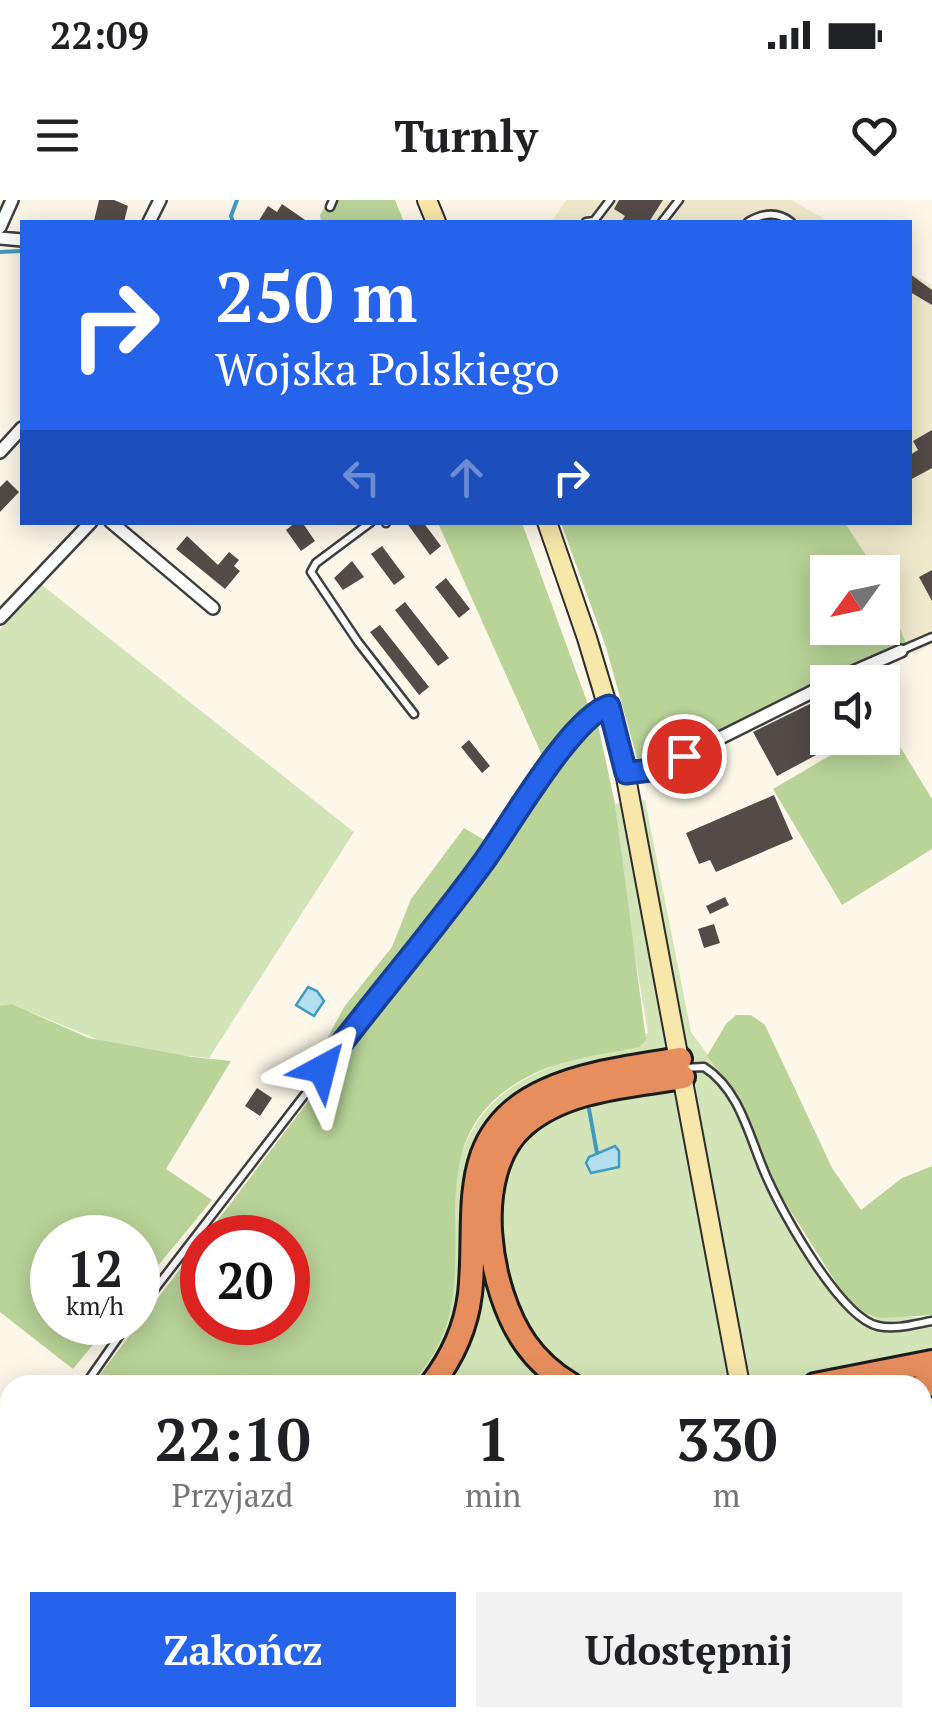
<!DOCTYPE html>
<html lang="pl">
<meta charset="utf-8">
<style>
body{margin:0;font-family:"PT Serif",serif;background:#f2f2f2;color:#202124;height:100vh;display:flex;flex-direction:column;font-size:38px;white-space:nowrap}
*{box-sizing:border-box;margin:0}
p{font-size:32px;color:#757577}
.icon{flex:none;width:55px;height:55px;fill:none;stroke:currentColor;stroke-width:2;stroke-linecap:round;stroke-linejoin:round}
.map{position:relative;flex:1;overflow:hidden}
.details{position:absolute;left:0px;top:1175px;width:932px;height:352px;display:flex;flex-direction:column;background:#fff;border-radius:30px 30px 0 0;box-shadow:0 5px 25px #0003}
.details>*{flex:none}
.banner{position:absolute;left:20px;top:20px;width:892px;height:305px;border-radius:0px;box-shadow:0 5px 25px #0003;background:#2563eb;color:#fff;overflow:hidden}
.needle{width:65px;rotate:237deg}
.fabs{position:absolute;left:810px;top:355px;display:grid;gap:20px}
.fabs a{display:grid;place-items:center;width:90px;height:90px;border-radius:0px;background:#fff;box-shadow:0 5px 25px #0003;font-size:50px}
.speed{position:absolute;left:30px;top:1015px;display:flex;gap:20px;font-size:50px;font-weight:700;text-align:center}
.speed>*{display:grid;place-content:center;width:130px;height:130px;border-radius:50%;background:#fff;box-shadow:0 5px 25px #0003;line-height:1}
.speed small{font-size:25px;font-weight:400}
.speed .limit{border:15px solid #d22;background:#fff;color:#111}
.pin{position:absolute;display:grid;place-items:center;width:85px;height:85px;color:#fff;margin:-42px;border:5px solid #fff;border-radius:50%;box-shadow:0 2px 10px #0007}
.me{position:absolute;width:110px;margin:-55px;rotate:38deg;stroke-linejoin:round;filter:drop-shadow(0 0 8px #0008)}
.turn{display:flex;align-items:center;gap:35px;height:210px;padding:0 30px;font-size:45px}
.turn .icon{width:130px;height:130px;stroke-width:2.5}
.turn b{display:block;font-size:70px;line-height:85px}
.lanes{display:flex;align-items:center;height:95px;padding:0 30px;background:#0003;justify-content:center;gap:50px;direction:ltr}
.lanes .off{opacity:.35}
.eta{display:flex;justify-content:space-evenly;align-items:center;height:170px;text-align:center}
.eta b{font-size:60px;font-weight:700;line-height:70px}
.cta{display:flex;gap:20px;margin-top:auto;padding:20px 30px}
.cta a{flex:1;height:115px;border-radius:0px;background:#2563eb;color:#fff;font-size:40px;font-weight:700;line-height:115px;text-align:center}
.cta a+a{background:#f2f2f2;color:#202124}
.status{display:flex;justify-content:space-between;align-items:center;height:70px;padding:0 50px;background:#fff;direction:ltr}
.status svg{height:28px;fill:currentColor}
header{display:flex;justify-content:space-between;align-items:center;height:130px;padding:0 30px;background:#fff;font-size:45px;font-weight:700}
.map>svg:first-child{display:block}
.farmland{fill:#f0eacd}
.green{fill:#d3e4b8}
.forest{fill:#b9d398}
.water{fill:#b4e0f0;stroke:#419bc0;stroke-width:2.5}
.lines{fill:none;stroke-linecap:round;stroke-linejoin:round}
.stream{stroke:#419bc0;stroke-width:4}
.building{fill:#524b48}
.lane-casing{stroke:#3e3e3e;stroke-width:11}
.street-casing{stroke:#3e3e3e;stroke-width:16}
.secondary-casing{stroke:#2d2d2d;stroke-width:22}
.highway-casing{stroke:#1c1c1c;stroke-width:28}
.lane{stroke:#fff;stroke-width:6}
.street{stroke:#fff;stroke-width:11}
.secondary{stroke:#f8e7ab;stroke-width:18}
.highway{stroke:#e78e5e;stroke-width:22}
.route-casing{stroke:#184099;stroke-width:25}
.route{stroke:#2563eb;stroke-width:18}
</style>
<div class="status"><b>22:09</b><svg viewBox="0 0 49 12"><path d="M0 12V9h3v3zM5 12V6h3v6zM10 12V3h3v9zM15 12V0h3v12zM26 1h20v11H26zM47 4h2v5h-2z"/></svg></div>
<header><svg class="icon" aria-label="menu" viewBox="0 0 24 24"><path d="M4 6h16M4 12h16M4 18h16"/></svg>Turnly<svg class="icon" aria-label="heart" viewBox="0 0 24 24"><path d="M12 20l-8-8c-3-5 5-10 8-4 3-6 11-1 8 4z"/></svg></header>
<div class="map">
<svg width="932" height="1526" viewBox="0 0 932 1526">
<rect width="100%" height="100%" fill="#fdf7ea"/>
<path class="farmland" d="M566,0H792L829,22H552Z
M910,72L932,85V445L912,455L883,386L882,372H877L845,323L910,322Z"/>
<path class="green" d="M42,385L354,632L209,858L121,849L30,812L0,817V429Z
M645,600L691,832L731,886L773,983L818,1059L852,1108L920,1118L932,1115V1526H585L580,1518H922V1185H408L416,1178C424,1135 433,1093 442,1050C452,999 454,938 495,901C535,864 597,851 648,833L625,697L615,604Z
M10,1224V1373L0,1377V1226Z"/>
<path class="forest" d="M329,0H395L404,22H321L320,15Z
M438,323H522L589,507L545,562Z
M561,323H845L877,372H828V428H882L883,386L907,445L785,497L674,556L637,558L606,447Z
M885,522L932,599V649L842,705L773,589L860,538H882Z
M598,525L615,604L646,840L639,847C604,854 568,858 535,873C387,944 513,1088 408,1185H92L202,1040V1122H288V1038L205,1037L310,899L311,869L344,807L392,747L411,699L464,628L496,647L586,528Z
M11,804L89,838L192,857L231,861L166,969L212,1000L138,1090V1038H52V1122L111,1123L73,1169L0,1112V806Z
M736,815H751L765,825L832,968L861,1010L902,978L932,966V1115L879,1118L852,1108L773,983L731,886L707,856L726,824Z
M10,1373V1518H581L586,1526H0V1377Z
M618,1518H852L855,1524L623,1526Z"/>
<path class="water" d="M308,787L317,791L324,801L314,816L296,805Z
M615,946L619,951V967L591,973L586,963L589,957Z"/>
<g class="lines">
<path class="stream" d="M233,22L231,16L237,0
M0,52L22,51
M589,909L597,953
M922,1235L932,1241"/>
</g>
<path class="building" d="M99,0H114L128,6L124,22L94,21Z
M619,0H663L649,22H621L625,16L614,9Z
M282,4L308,22H258L268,6L277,12Z
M910,74L932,90V105L910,92Z
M932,230V268L910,280V255L918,250L913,241Z
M7,280L19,292L0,312V287Z
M296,322H302L315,341L301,351L286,330Z
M406,322H423L441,346L430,355Z
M187,336L218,365L229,352L239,360L234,366L240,371L225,389L176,349Z
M382,346L405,377L394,385L371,354Z
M352,361L364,377L343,390L334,378Z
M932,370V401L919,377Z
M446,378L470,409L459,418L435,387Z
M405,402L449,458L438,466L395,410Z
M380,425L429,487L419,495L370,432Z
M828,495V538H848L777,576L753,532Z
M469,540L490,566L482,573L461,547Z
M774,595L793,639L716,672L710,660L699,664L686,633Z
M725,697L729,705L710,714L706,706Z
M714,724L720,743L704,748L698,729Z
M257,888L272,898L260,916L245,906Z"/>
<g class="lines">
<defs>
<path id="lane" d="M330,7L333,0
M586,22L594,21L610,0
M662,22L679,0
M748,22C763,13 777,11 791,22
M371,322L316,363L311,372L358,442L414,514
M386,322V323
M902,450L932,437
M683,868L704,867C742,891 750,942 768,980C784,1016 841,1118 878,1126C896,1130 915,1124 932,1121
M138,1111L485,661L549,567L595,510L603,507
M85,1185L129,1122
M0,1232L10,1230"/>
<path id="street" d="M149,22L160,0
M0,27L12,0
M0,38L22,40
M0,252L22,228
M111,322L213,408
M0,418L91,322
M830,482L901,451
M626,573L658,569L828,484
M0,1350L10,1347
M607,1518L612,1526"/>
<path id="secondary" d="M427,0L436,22
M547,322L587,438L621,551L740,1185
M801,1518L802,1526"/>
<path id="highway" d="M431,1185C452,1158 466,1128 470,1094C479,1015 453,933 545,891C586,872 635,867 680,859
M571,1185C553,1174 538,1161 526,1144C488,1091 469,972 524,925C567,888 631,886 683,877
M815,1185L932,1162
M922,1186L932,1184
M922,1221L932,1226
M0,1271H10
M0,1293H10"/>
</defs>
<use href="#lane" class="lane-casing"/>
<use href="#street" class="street-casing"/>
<use href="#secondary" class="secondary-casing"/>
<use href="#highway" class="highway-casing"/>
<use href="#lane" class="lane"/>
<use href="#street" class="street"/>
<use href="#secondary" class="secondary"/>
<use href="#highway" class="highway"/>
</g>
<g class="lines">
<defs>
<path id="route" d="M322,869C374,800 431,734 482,664C508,629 571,517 609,506L626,573L658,569L684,556"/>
</defs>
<use href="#route" class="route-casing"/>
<use href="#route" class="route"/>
</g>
</svg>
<div class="fabs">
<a><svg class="needle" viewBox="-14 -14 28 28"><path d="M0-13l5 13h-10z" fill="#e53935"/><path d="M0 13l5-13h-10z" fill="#757577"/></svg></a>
<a><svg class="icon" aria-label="sound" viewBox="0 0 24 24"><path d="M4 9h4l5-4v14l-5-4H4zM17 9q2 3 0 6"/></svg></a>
</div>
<div class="speed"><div>12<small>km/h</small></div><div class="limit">20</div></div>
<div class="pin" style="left:684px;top:556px;background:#d93025"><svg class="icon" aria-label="arrive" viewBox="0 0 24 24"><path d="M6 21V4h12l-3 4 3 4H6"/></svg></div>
<svg class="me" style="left:322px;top:869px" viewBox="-20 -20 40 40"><path d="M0-17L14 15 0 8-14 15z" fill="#2563eb" stroke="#fff" stroke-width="4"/></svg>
<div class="banner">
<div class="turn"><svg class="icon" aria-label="right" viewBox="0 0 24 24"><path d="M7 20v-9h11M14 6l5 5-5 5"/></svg><div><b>250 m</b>Wojska Polskiego</div></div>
<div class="lanes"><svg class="icon off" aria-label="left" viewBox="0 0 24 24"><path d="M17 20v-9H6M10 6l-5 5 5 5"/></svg><svg class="icon off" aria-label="ahead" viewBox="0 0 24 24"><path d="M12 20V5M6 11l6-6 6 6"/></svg><svg class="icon" aria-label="right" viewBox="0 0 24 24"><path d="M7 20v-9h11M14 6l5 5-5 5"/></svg></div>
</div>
<section class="details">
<div class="eta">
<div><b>22:10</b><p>Przyjazd</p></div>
<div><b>1</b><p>min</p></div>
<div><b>330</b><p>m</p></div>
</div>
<div class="cta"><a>Zakończ</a><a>Udostępnij</a></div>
</section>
</div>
